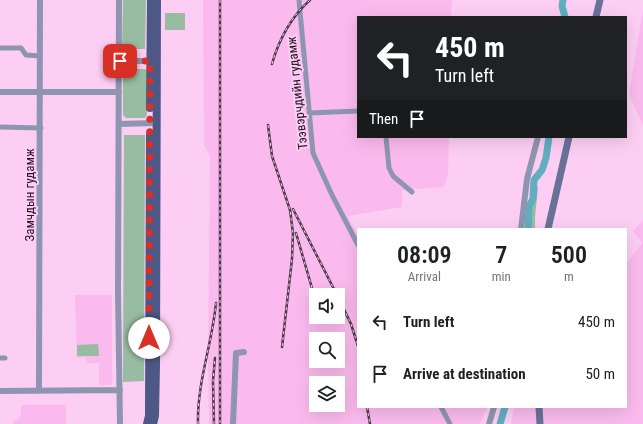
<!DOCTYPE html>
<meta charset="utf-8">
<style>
body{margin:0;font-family:"Roboto Condensed",sans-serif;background:#f6f6f6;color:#202124;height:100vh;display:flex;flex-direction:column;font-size:15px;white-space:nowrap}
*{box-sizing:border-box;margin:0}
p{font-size:13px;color:#757577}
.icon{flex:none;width:22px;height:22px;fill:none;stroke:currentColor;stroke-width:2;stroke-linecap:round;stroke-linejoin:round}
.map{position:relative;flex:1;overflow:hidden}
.details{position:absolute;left:357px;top:228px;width:270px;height:180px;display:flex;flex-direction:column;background:#fff;border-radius:0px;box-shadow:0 4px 16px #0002}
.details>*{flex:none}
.top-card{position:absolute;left:357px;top:16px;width:270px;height:122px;border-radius:0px;box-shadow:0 4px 16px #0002;background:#202124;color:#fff;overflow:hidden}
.fabs{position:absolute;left:309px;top:288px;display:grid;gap:8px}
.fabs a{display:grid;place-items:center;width:36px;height:36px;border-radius:0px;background:#fff;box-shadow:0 4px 16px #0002;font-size:20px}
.pin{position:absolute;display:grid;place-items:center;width:34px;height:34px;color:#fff;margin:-17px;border-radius:8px;box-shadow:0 2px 6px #0006}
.me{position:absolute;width:44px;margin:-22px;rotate:0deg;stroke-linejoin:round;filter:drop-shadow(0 0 3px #0008)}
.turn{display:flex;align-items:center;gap:14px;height:84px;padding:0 12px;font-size:18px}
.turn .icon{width:52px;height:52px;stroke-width:2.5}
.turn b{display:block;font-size:28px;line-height:34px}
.then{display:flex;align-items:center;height:38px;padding:0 12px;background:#0003;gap:8px;font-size:15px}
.eta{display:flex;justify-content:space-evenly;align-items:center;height:68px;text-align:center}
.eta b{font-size:24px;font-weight:600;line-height:28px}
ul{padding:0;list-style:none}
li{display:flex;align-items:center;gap:12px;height:52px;padding:0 12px}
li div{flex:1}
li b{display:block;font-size:15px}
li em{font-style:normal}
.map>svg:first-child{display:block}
.built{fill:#fabaed;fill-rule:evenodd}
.green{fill:#98bca2}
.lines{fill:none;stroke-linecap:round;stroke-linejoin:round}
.river{stroke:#60aebf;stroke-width:7}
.minor{stroke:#8e95b0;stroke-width:5}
.tertiary{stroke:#8e95b0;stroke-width:6}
.secondary{stroke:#687298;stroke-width:7}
.primary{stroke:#4e5886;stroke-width:8}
.rail-casing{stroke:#50374b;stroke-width:2.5}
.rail{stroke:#fccef3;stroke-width:1;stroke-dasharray:3;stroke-linecap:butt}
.route{stroke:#d93025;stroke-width:7;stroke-dasharray:0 12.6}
.labels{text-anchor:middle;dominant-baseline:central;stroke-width:4;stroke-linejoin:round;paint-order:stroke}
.street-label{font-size:13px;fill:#271223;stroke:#fccef3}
</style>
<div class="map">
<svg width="643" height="424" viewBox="0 0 643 424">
<rect width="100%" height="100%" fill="#fccef3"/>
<path class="built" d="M203,0H452L451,17H358V137H449L448,174L444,187L402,190V207L348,216L358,235V407H487L480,424H209L208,356L210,156L204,145ZM316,295H338V317H316ZM316,339H338V361H316ZM316,383H338V405H316Z
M643,9V126L629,94Z
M643,220V424H511L514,407H626V264L642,243L633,231Z
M75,295H112V385H99V363H86V357L77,358Z
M21,405H66V424H13V421L17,420L21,415Z"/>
<path class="green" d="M123,0H146L145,49H122Z
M165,13H185V30H165Z
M126,69H145L147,71V115L145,118H126L123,115V71Z
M124,135H145L144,381L123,382Z
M536,187H538L535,217V229H530V210Z
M98,344L99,356H77V345Z"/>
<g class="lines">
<path class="river" d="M563,0L562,6L565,17
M528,229L529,206L533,199L534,180L542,170L546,158L549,137
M500,424L505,407"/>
<path class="minor" d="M299,0L313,153L332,195L358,245
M0,48H21L26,55L40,56
M309,113L358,111
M0,127L41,128
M386,137L389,168L393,176L412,192
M0,358H5
M441,407L450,424"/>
<path class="tertiary" d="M119,0L118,291L120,424
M120,61H154
M0,92H119
M119,124L156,123
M521,229L527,179L538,137
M39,390L40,0
M0,391L120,390
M233,424L236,353L244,352
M489,424L494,407"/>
<path class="secondary" d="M596,17L600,0
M548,229L569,137
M539,407L540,424"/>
<path class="primary" d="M150,108L151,0
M147,424L149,416L150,135
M153,424L155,416L156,365L157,0"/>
<defs>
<path id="rail" d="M220,0V424
M272,64C279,39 290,18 310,0
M268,125L272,156L290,210L293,233L292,259L282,347
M293,209L337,295
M296,233L316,302
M338,297L351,324L358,346
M321,317L323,322
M367,407L370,424
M198,424C197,382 212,345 216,303
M214,424L213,381L215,358"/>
</defs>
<use href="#rail" class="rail-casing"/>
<use href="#rail" class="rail"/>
</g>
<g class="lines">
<path class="route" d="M120,61H150L149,338"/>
</g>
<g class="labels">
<g class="street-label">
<text transform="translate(297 93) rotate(-96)">Тээвэрчдийн гудамж</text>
<text transform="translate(29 195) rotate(-90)">Замчдын гудамж</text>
</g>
</g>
</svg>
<div class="fabs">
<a><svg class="icon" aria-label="sound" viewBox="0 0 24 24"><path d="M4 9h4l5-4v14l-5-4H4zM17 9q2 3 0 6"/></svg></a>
<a><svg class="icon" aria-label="search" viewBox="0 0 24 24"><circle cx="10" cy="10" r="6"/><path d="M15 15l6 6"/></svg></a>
<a><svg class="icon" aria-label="layers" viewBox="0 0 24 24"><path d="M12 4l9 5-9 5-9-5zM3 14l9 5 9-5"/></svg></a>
</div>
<div class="pin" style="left:120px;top:61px;background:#d93025"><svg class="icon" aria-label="arrive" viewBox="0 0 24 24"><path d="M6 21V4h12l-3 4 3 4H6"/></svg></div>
<svg class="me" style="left:149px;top:338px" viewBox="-20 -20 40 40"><circle r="19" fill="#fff"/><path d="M0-13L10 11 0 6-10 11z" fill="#d93025"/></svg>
<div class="top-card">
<div class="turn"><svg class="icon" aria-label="left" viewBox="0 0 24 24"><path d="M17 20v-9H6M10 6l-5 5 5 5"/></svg><div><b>450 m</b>Turn left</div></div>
<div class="then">Then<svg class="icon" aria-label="arrive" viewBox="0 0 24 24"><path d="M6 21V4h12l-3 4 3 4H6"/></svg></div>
</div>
<section class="details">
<div class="eta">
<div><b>08:09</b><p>Arrival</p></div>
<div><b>7</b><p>min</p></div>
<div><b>500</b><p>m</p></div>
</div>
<ul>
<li><svg class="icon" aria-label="left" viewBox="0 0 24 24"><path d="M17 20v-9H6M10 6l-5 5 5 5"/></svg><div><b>Turn left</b></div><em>450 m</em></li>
<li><svg class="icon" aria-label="arrive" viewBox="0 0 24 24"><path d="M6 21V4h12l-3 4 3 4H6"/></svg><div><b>Arrive at destination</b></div><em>50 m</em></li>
</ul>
</section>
</div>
